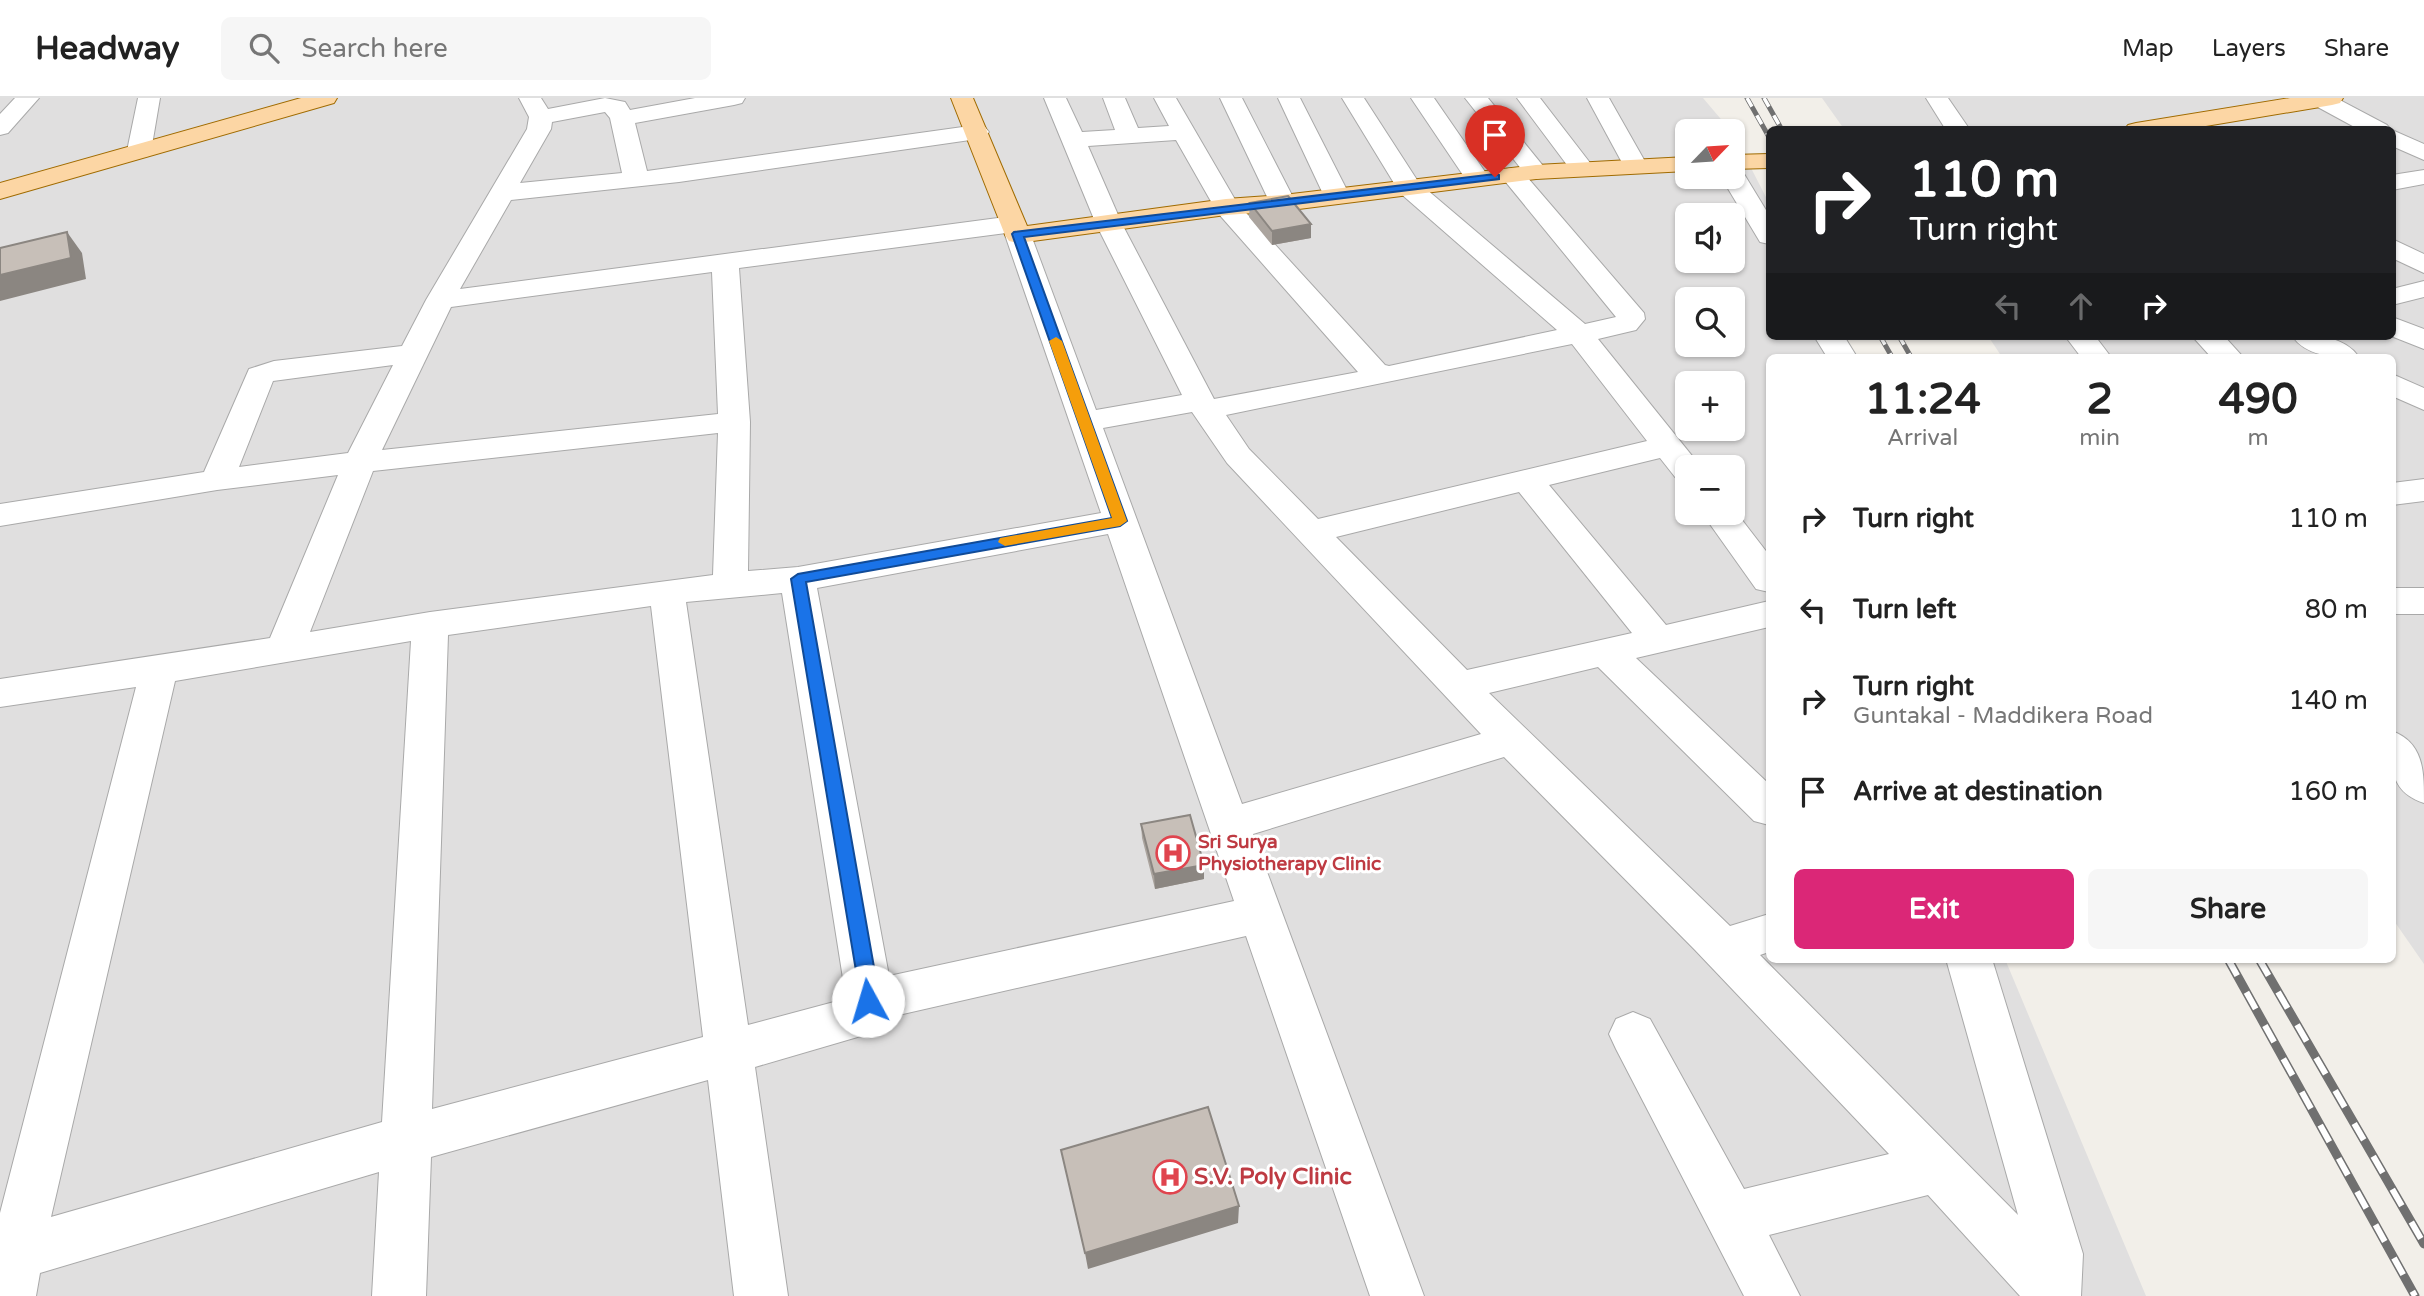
<!DOCTYPE html>
<meta charset="utf-8">
<style>
body{margin:0;font-family:"Varela Round",sans-serif;background:#f6f6f6;color:#222;height:100vh;display:flex;flex-direction:column;font-size:26px;white-space:nowrap}
*{box-sizing:border-box;margin:0}
p{font-size:23px;color:#767676}
.icon{flex:none;width:38px;height:38px;fill:none;stroke:currentColor;stroke-width:2;stroke-linecap:round;stroke-linejoin:round}
.map{position:relative;flex:1;overflow:hidden}
.panel{position:absolute;left:1766px;top:256px;width:630px;height:609px;display:flex;flex-direction:column;background:#fff;border-radius:10px;box-shadow:0 2px 5px #0004}
.panel>*{flex:none}
.top-card{position:absolute;left:1766px;top:28px;width:630px;height:214px;border-radius:10px;box-shadow:0 2px 5px #0004;background:#202124;color:#fff;overflow:hidden}
.needle{width:46px;rotate:65deg}
.controls{position:absolute;left:1675px;top:21px;display:grid;gap:14px}
.controls a{display:grid;place-items:center;width:70px;height:70px;border-radius:10px;background:#fff;box-shadow:0 2px 5px #0004;font-size:35px}
.pin{position:absolute;display:grid;place-items:center;width:60px;height:60px;color:#fff;margin:-72px -30px;border-radius:50% 50% 50% 0;rotate:-45deg;box-shadow:0 0 7px #0007}
.pin .icon{rotate:45deg}
.me{position:absolute;width:77px;margin:-38px;rotate:354deg;stroke-linejoin:round;filter:drop-shadow(0 0 5px #0008)}
.turn{display:flex;align-items:center;gap:24px;height:147px;padding:0 28px;font-size:32px}
.turn .icon{width:91px;height:91px;stroke-width:2.5}
.turn b{display:block;font-size:49px;line-height:60px}
.lanes{display:flex;align-items:center;height:66px;padding:0 28px;background:#0003;justify-content:center;gap:35px;direction:ltr}
.lanes .off{opacity:.35}
.eta{display:flex;justify-content:space-evenly;align-items:center;height:119px;text-align:center}
.eta b{font-size:42px;font-weight:700;line-height:49px}
.button{display:flex;gap:14px;margin-top:auto;padding:14px 28px}
.button a{flex:1;height:80px;border-radius:10px;background:#db2777;color:#fff;font-size:28px;font-weight:700;line-height:80px;text-align:center}
.button a+a{background:#f6f6f6;color:#222}
ul{padding:0;list-style:none}
li{display:flex;align-items:center;gap:21px;height:91px;padding:0 28px}
li div{flex:1}
li b{display:block;font-size:26px}
li em{font-style:normal}
header{display:flex;align-items:center;gap:42px;box-sizing:border-box;height:98px;padding:0 35px;background:#fff;border-bottom:2px solid #e0e0e0}
header strong{font-size:33px}
nav{display:flex;gap:38px;margin-inline-start:auto;font-size:24px}
.search{width:490px;height:63px;background:#f6f6f6;display:flex;align-items:center;gap:18px;box-sizing:border-box;padding:0 24px;border-radius:10px;color:#767676;font-size:26px}
.map>svg:first-child{display:block}
.residential{fill:#e0dfdf;fill-rule:evenodd}
.lines{fill:none;stroke-linecap:round;stroke-linejoin:round}
.minor-casing{stroke:#a9a9a9;stroke-width:2}
.major-casing{stroke:#a06b00;stroke-width:2}
.minor{fill:#fff;fill-rule:evenodd}
.major{fill:#fcd6a4;fill-rule:evenodd}
.rail-far1-casing{stroke:#707070;stroke-width:5}
.rail-casing{stroke:#707070;stroke-width:9}
.rail-far1{stroke:#fff;stroke-width:3.5;stroke-dasharray:10;stroke-linecap:butt}
.rail{stroke:#fff;stroke-width:6;stroke-dasharray:19;stroke-linecap:butt}
.wall{fill:#aba49e}
.shaded-wall{fill:#8b8681}
.building{fill:#c7bfb8;stroke:#8b8681;stroke-width:2}
.route{fill:#1a73e8;stroke:#114b97;stroke-width:2}
.slow{fill:#f59e0b}
.labels{text-anchor:middle;dominant-baseline:central;stroke-width:6;stroke-linejoin:round;paint-order:stroke}
.health-label{font-size:19px;font-weight:bold;fill:#be3a42;stroke:#fff;text-anchor:start}
.near-health-label{font-size:23px;font-weight:bold;fill:#be3a42;stroke:#fff;text-anchor:start}
</style>
<header>
<strong>Headway</strong>
<div class="search"><svg class="icon" aria-label="search" viewBox="0 0 24 24"><circle cx="10" cy="10" r="6"/><path d="M15 15l6 6"/></svg>Search here</div>
<nav><a>Map</a><a>Layers</a><a>Share</a></nav>
</header>
<div class="map">
<svg width="2424" height="1198" viewBox="0 0 2424 1198">
<rect width="100%" height="100%" fill="#f2efe9"/>
<path class="residential" d="M0,0H1703L1731,33H1687V79H1732L1733,35L1769,105V238H1839L1850,259H1769V861H2005L2146,1198H0ZM1687,117H1732V163H1687ZM1687,201H1732V247H1687ZM1687,285H1732V331H1687ZM1687,369H1732V415H1687Z
M1822,0H2424V866L2392,820V259H2002L1988,238H2392V32L1844,31Z"/>
<g class="lines">
<defs>
<path id="minor" d="M15,0H39L8,35L0,37V16Z
M138,0H160L151,53L148,58L139,60L130,58L127,53Z
M519,0H541L548,11L605,0L625,4L630,12L695,0H745L742,5L734,7L635,25L647,73L977,27L985,29L989,34L985,39L977,41L679,84L511,102L460,191L1013,118L1022,120L1026,126L1023,130L1031,137L1096,312L1182,297L1096,126L1044,0H1066L1082,34L1115,32L1103,0H1125L1138,30L1169,28L1154,0H1176L1237,105L1385,267L1389,268L1557,232L1400,95L1342,0H1364L1419,85L1585,226L1616,219L1500,77L1503,72C1513,69 1519,69 1526,77L1465,0H1488L1548,74L1545,79L1536,81L1527,79L1644,215L1645,221L1636,232L1598,241L1701,369H1687V382L1675,379L1660,360L1549,387L1666,527L1769,503V529L1636,560L1769,686V727L1754,723L1598,569L1489,595L1730,828L1769,816V854L1760,857L2018,1117L1946,861H1992L2083,1156L2081,1198H2020L1928,1097L1769,1137L1800,1198H1744L1616,951L1609,936L1616,921L1633,914L1650,921L1744,1091L1889,1056L1695,852L1504,659L1253,736L1424,1198H1370L1246,838L881,921L861,938L755,969L788,1198H734L708,982L431,1059L426,1198H372L379,1074L40,1175L36,1198H0V1115L136,589L0,609V581L270,540L338,377L217,392L0,428V406L204,374L249,271L274,263L402,248L426,202L527,31L529,19ZM605,14L610,20L622,75L520,85L551,31L552,24ZM1176,42L1217,114L1358,274L1214,301L1122,126L1088,48ZM1006,135L1005,137L1101,415L798,469L748,473L750,324L739,170ZM712,174L718,316L382,352L451,209ZM1572,246L1647,343L1318,421L1249,351L1226,317ZM393,267L348,355L239,369L273,283ZM1192,314L1227,365L1481,636L1242,706L1103,330ZM718,335L713,477L430,514L310,534L373,373ZM1519,394L1632,535L1467,572L1336,439ZM1108,436L1234,803L889,878L817,490ZM782,495L845,893L844,898L834,904L748,927L686,504ZM651,508L703,939L432,1011L448,537ZM411,543L382,1024L51,1119L175,583Z
M1220,0H1242L1296,105L1292,110L1283,113L1274,110L1270,105Z
M1278,0H1300L1350,98L1346,103L1337,106L1328,103L1324,98Z
M1411,0H1434L1490,81L1487,86L1478,88L1469,86Z
M1517,0H1540L1594,70L1591,75L1582,77L1573,75Z
M1587,0H1609L1647,67L1644,72L1635,74L1626,72Z
M1926,0H1948L1970,32H1946Z
M2312,0H2336L2387,27L2391,32H2360L2314,7Z
M2392,32L2424,46V62L2392,48Z
M1732,69L1741,71L1769,117V146L1760,144L1721,79H1732Z
M2424,72V86L2392,92V77Z
M2392,141L2424,156V175L2392,160Z
M2424,183V199L2392,207V191Z
M2392,219L2424,231V251L2391,238Z
M1814,238H1844L1857,259H1827Z
M2065,238H2095L2111,259H2081Z
M2192,238H2224L2243,259H2211Z
M2292,238C2317,238 2343,237 2359,259C2335,259 2308,260 2292,238Z
M2392,276L2424,290V312L2392,298Z
M2424,381V403L2392,407V385Z
M1732,409L1769,457V494L1756,491L1702,415H1732Z
M2392,490H2424V516H2392Z
M2392,633C2424,645 2424,673 2424,705C2387,693 2392,665 2392,633Z"/>
<path id="major" d="M301,0H337L334,5L0,101V85Z
M951,0H973L1027,128L1226,101L1283,97L1536,67L1687,59V73L1536,81L1283,113L1226,117L1018,145L1009,143L1005,137Z
M2290,0H2343L2340,5L2332,7L2182,32H2124L2128,27L2136,25Z
M1769,56V70L1732,71V57Z"/>
</defs>
<use href="#minor" class="minor-casing"/>
<use href="#major" class="major-casing"/>
<use href="#minor" class="minor"/>
<use href="#major" class="major"/>
<defs>
<path id="rail-far1" d="M1747,0L1769,39
M1764,0L1782,32
M1880,238L1892,259
M1899,238L1911,259"/>
<path id="rail" d="M2228,861L2415,1198
M2259,861L2424,1146"/>
</defs>
<use href="#rail-far1" class="rail-far1-casing"/>
<use href="#rail" class="rail-casing"/>
<use href="#rail-far1" class="rail-far1"/>
<use href="#rail" class="rail"/>
</g>
<path class="wall" d="M1250,105L1311,126V140L1272,147L1249,119Z
M1141,726L1204,781L1155,791L1142,740Z"/>
<path class="shaded-wall" d="M1311,126V140L1272,147V133Z
M67,134L82,155L86,181L0,203V177Z
M1204,767V781L1155,791L1154,776Z
M1239,1108L1238,1125L1088,1171L1085,1155Z"/>
<path class="building" d="M1288,98L1311,126L1272,133L1250,105Z
M67,134L71,160L0,177V150Z
M1190,717L1204,767L1154,776L1141,726Z
M1208,1009L1239,1108L1085,1155L1061,1052Z"/>
<path class="route" d="M1495,76L1499,77V81L1024,139L1127,423L1120,428L806,484L877,886L878,903L875,909L868,911L862,909L791,481L798,476L1112,420L1012,136L1014,134Z"/>
<path class="slow" d="M1056,239L1062,243L1127,423L1120,428L1005,448L998,444L1000,440L1112,420L1049,243Z"/>
<defs>
<symbol id="hospital-ring" viewBox="-11 -11 22 22"><circle r="9.5" fill="#fff" stroke="#e0444e" stroke-width="1.5"/><path d="M-5-5h3v3.5h4V-5h3V5h-3V1.5h-4V5h-3Z" fill="#e0444e"/></symbol>
</defs>
<g fill-rule="evenodd">
<use href="#hospital-ring" x="1154" y="736" width="38" height="38"/>
<use href="#hospital-ring" x="1151" y="1060" width="38" height="38"/>
</g>
<g class="labels">
<g class="health-label">
<text x="1198" y="744">Sri Surya<tspan x="1198" dy="22">Physiotherapy Clinic</tspan></text>
</g>
<g class="near-health-label">
<text x="1194" y="1079">S.V. Poly Clinic</text>
</g>
</g>
</svg>
<div class="controls">
<a><svg class="needle" viewBox="-14 -14 28 28"><path d="M0-13l5 13h-10z" fill="#e53935"/><path d="M0 13l5-13h-10z" fill="#767676"/></svg></a>
<a><svg class="icon" aria-label="sound" viewBox="0 0 24 24"><path d="M4 9h4l5-4v14l-5-4H4zM17 9q2 3 0 6"/></svg></a>
<a><svg class="icon" aria-label="search" viewBox="0 0 24 24"><circle cx="10" cy="10" r="6"/><path d="M15 15l6 6"/></svg></a>
<a>+</a>
<a>−</a>
</div>
<div class="pin" style="left:1495px;top:79px;background:#d93025"><svg class="icon" aria-label="arrive" viewBox="0 0 24 24"><path d="M6 21V4h12l-3 4 3 4H6"/></svg></div>
<svg class="me" style="left:868px;top:903px" viewBox="-20 -20 40 40"><circle r="19" fill="#fff"/><path d="M0-13L10 11 0 6-10 11z" fill="#1a73e8"/></svg>
<div class="top-card">
<div class="turn"><svg class="icon" aria-label="right" viewBox="0 0 24 24"><path d="M7 20v-9h11M14 6l5 5-5 5"/></svg><div><b>110 m</b>Turn right</div></div>
<div class="lanes"><svg class="icon off" aria-label="left" viewBox="0 0 24 24"><path d="M17 20v-9H6M10 6l-5 5 5 5"/></svg><svg class="icon off" aria-label="ahead" viewBox="0 0 24 24"><path d="M12 20V5M6 11l6-6 6 6"/></svg><svg class="icon" aria-label="right" viewBox="0 0 24 24"><path d="M7 20v-9h11M14 6l5 5-5 5"/></svg></div>
</div>
<section class="panel">
<div class="eta">
<div><b>11:24</b><p>Arrival</p></div>
<div><b>2</b><p>min</p></div>
<div><b>490</b><p>m</p></div>
</div>
<ul>
<li><svg class="icon" aria-label="right" viewBox="0 0 24 24"><path d="M7 20v-9h11M14 6l5 5-5 5"/></svg><div><b>Turn right</b></div><em>110 m</em></li>
<li><svg class="icon" aria-label="left" viewBox="0 0 24 24"><path d="M17 20v-9H6M10 6l-5 5 5 5"/></svg><div><b>Turn left</b></div><em>80 m</em></li>
<li><svg class="icon" aria-label="right" viewBox="0 0 24 24"><path d="M7 20v-9h11M14 6l5 5-5 5"/></svg><div><b>Turn right</b><p>Guntakal - Maddikera Road</p></div><em>140 m</em></li>
<li><svg class="icon" aria-label="arrive" viewBox="0 0 24 24"><path d="M6 21V4h12l-3 4 3 4H6"/></svg><div><b>Arrive at destination</b></div><em>160 m</em></li>
</ul>
<div class="button"><a>Exit</a><a>Share</a></div>
</section>
</div>
